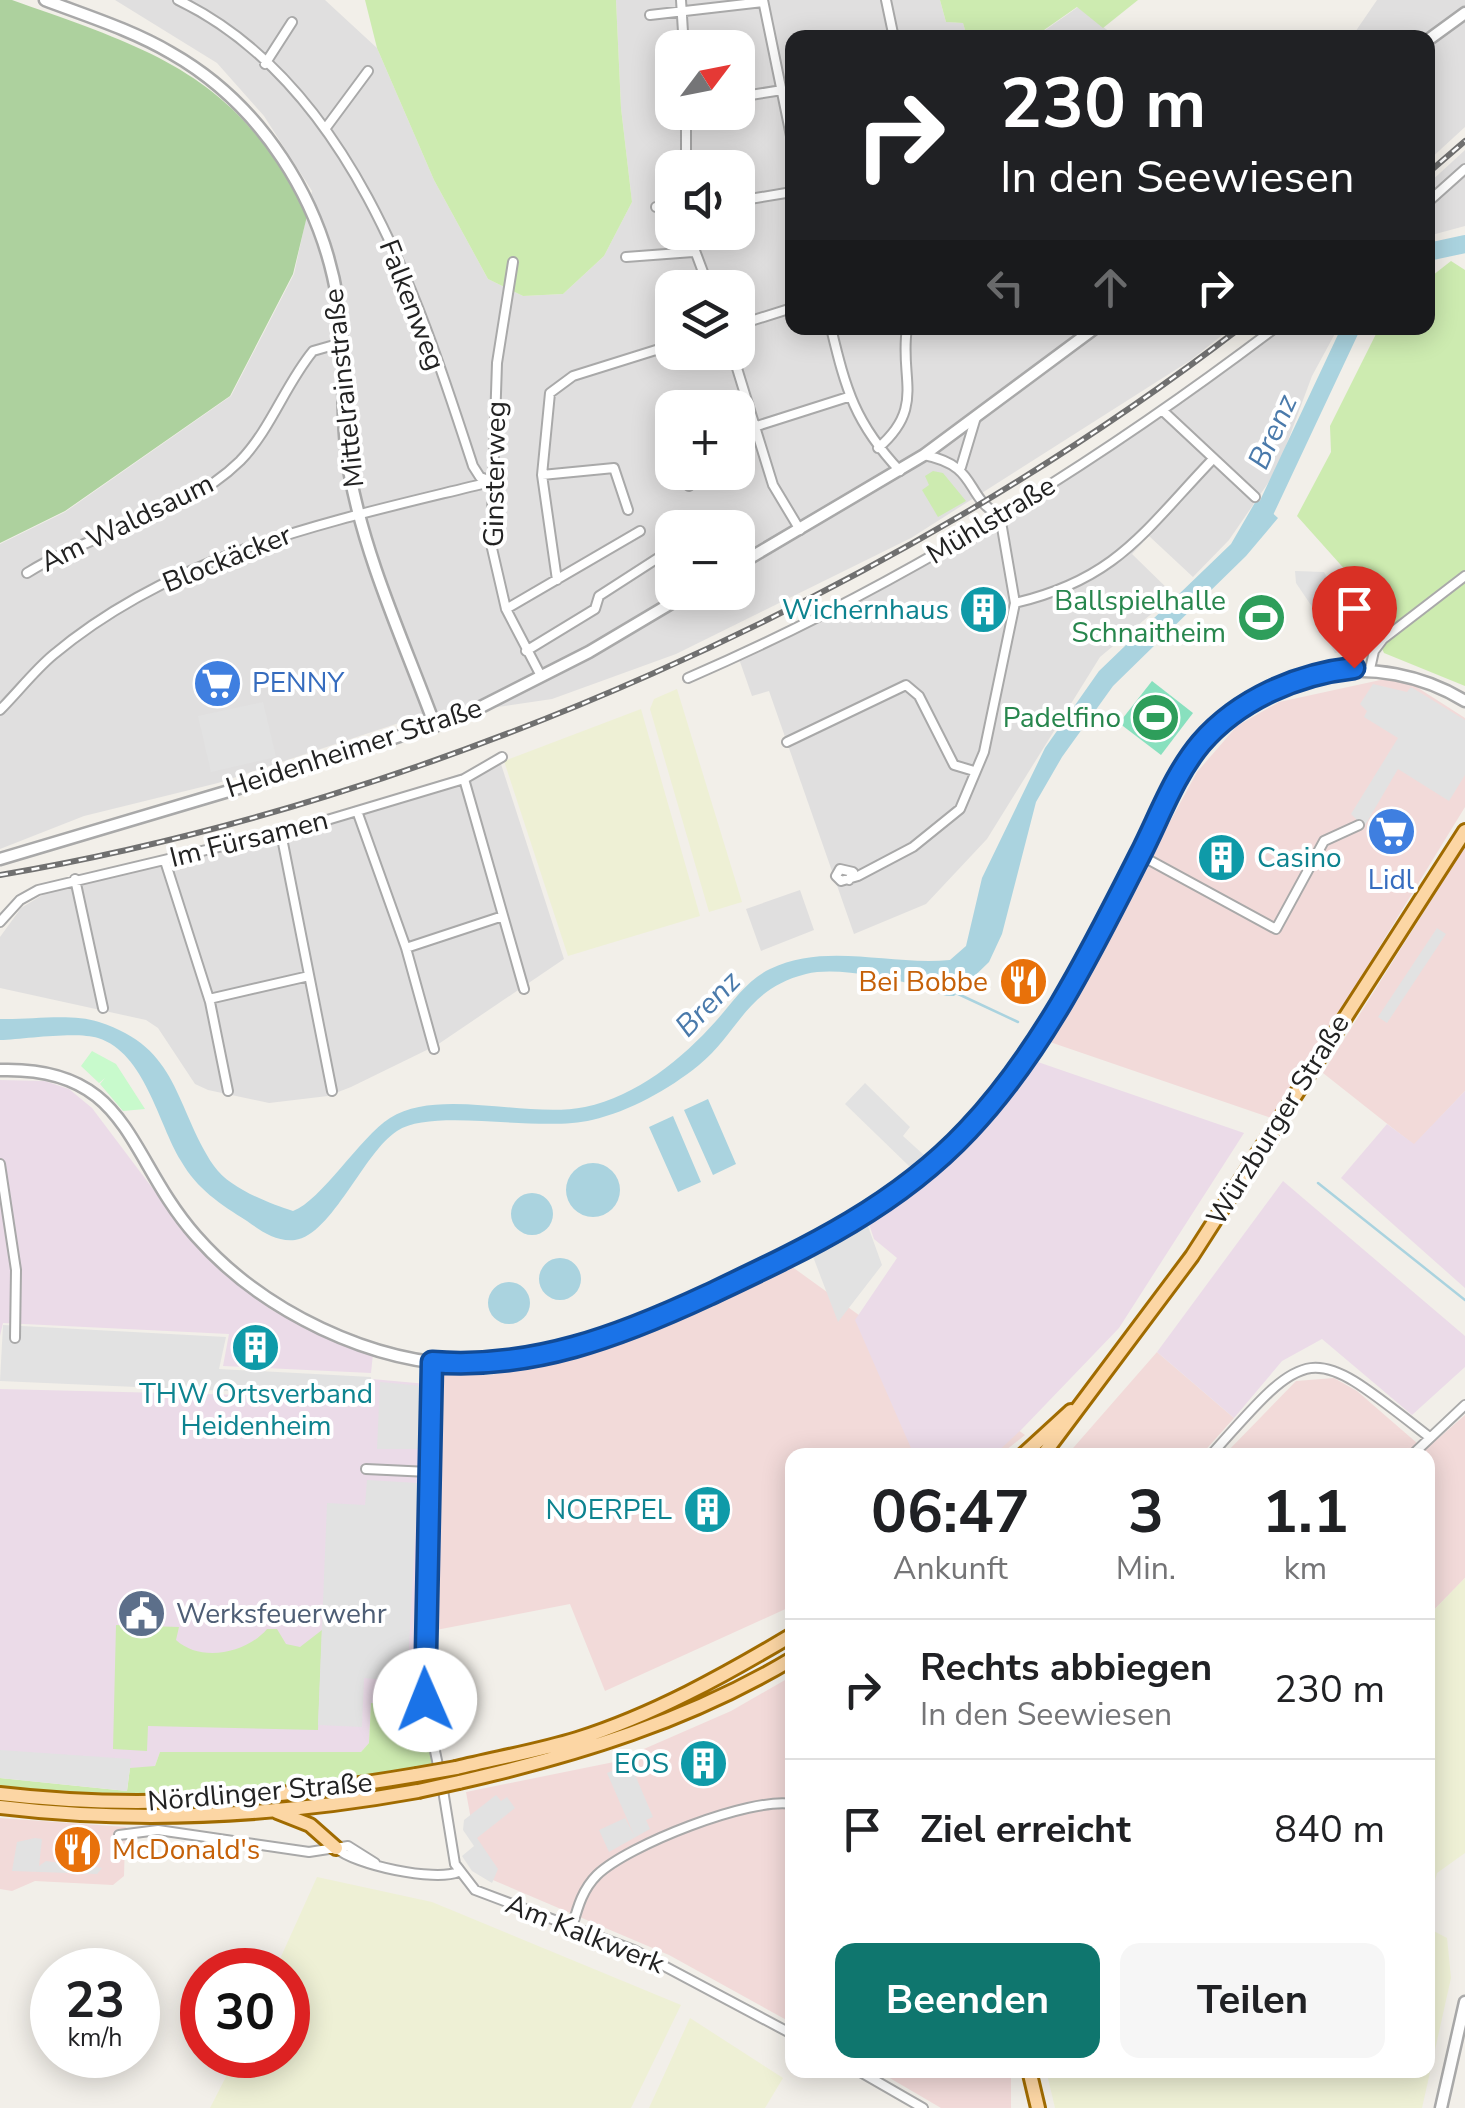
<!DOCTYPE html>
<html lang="de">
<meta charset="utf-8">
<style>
body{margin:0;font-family:"Nunito Sans",sans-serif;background:#f6f6f6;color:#202124;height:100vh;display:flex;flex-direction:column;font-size:38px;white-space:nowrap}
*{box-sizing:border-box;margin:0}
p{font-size:32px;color:#757577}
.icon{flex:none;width:55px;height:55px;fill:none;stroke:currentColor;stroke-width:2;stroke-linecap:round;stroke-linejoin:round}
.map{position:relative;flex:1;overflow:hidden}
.drawer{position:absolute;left:785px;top:1448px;width:650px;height:630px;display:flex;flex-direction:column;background:#fff;border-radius:20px;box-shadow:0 5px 25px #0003}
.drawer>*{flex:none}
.banner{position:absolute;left:785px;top:30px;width:650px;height:305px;border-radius:20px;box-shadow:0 5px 25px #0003;background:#202124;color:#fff;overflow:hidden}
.needle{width:65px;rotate:58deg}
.fabs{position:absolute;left:655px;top:30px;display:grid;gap:20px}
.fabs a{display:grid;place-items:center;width:100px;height:100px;border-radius:20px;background:#fff;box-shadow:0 5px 25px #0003;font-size:50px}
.speed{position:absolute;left:30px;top:1948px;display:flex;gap:20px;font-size:50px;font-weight:700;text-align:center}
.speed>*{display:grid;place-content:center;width:130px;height:130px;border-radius:50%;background:#fff;box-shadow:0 5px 25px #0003;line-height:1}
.speed small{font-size:25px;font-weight:400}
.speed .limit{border:15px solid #d22;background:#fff;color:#111}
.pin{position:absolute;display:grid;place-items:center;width:85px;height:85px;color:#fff;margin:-102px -42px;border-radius:50% 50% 50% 0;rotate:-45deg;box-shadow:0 0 10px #0007}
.pin .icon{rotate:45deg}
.me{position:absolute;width:110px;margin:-55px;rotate:359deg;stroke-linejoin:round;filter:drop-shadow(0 0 8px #0008)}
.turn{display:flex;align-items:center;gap:35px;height:210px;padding:0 50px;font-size:45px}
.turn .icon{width:130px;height:130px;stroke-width:2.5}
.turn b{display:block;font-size:70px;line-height:85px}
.lanes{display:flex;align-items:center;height:95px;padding:0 50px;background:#0003;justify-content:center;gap:50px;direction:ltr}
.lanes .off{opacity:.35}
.eta{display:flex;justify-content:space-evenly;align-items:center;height:170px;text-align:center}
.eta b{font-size:60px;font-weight:700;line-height:70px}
.action{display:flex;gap:20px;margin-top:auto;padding:20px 50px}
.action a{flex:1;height:115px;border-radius:20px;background:#0f766e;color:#fff;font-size:40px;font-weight:700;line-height:115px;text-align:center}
.action a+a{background:#f6f6f6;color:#202124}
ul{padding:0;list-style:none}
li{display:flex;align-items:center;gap:30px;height:140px;padding:0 50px;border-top:2px solid #e0e0e0}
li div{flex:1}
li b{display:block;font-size:38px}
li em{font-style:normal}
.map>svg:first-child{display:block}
.residential{fill:#e0dfdf;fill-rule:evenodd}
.commercial{fill:#f2dad9}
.industrial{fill:#ebdbe8}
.farmland{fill:#eef0d5}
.grass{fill:#cdebb0}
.forest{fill:#add19e}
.park{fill:#c8facc}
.pitch{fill:#88e0be}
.parking{fill:#e2e2e2}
.water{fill:#aad3df}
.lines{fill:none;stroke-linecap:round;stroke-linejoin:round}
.stream{stroke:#aad3df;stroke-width:2.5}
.river{stroke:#aad3df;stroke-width:18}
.minor-casing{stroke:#a9a9a9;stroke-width:12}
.tertiary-casing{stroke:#a9a9a9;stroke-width:15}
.primary-casing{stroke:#a06b00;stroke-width:18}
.minor{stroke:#fff;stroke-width:8}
.tertiary{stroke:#fff;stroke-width:10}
.primary{stroke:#fcd6a4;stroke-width:12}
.rail-casing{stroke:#707070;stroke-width:6}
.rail{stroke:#fff;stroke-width:2.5;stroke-dasharray:8;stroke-linecap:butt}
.primary-bridge-casing{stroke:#a06b00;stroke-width:18;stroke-linecap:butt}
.primary-bridge{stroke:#fcd6a4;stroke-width:12}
.route-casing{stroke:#114b97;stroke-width:25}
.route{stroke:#1a73e8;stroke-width:18}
.labels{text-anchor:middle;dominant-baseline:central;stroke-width:8;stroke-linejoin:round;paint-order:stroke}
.street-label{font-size:28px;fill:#222;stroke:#fff}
.leisure-label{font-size:28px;fill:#27864d;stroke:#fff;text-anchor:end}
.culture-label{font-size:28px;fill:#0d838f;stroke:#fff;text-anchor:end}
.shop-label{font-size:28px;fill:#366cbe;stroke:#fff;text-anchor:start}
.food-label{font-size:28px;fill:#c56008;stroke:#fff;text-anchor:end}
.service-label{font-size:28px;fill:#4e5e75;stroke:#fff;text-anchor:start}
.water-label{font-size:30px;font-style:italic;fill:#4a7aab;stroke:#fff}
</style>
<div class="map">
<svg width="1465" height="2108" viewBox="0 0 1465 2108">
<rect width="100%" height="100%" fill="#f2efe9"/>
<path class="residential" d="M115,0H325L377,48L434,180L488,279L523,296L563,294L604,256L632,202L621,108L616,0H940L946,22L963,23L967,37L792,38V328H1231L1191,360L911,538L676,654L552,699L408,720L218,783L84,816L0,849V544L65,512L231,396L294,274L312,191L264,116L217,63ZM672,48H738V112H672ZM672,168H738V232H672ZM672,288H738V352H672ZM672,408H738V472H672ZM672,528H738V592H672Z
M1377,0H1465V127L1428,161V38H1351Z
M1078,7L1116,37L1034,38Z
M1465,150V226L1428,236V184Z
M1282,328H1338L1312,376L1277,470L1229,540L1193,577L1149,536L1132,554L1174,595L1100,657L987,839L926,904L854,934L769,691L752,696L739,659L1008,516L1144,429Z
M500,761L564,959L437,1045L351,1087L328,1096L269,1103L208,1090L195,1084L158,1028L146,1020L0,988V937L21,908L49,891L276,839L301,825Z
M800,890L814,930L761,951L746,909Z"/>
<path class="commercial" d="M1385,679L1412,684L1465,718V807L1274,1119L1050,1042L1197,772L1237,726L1279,702Z
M1465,846V1091L1414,1145L1323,1073Z
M791,1266L1025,1435L1000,1455H792V1606L605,1691L570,1604L436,1630L441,1375H490L554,1363Z
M1157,1352L1234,1418L1201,1455H1067Z
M1334,1378L1357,1391L1425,1450L1465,1415V1578L1428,1616V1455H1224L1296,1381Z
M792,1676V2023L669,1955L481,1875L466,1792L614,1762L731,1711Z
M0,1818L126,1827L131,1837L125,1841L124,1876L113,1885L35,1881L12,1891L0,1889Z
M876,2070H1011V2108H941Z"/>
<path class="industrial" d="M1032,1060L1244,1133L1119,1328L1022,1429L994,1455H914L855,1320L897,1258L874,1239L868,1221L917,1189L973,1137Z
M0,1080L45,1081L69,1089L92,1108L190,1238L233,1279L270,1309L333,1341L373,1354L371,1373L223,1366L229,1334L3,1323L0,1336Z
M1465,1091V1288L1341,1178L1387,1124L1414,1144Z
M1283,1181L1465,1336V1367L1412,1415L1322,1339L1282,1361L1234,1418L1157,1352Z
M372,1379L427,1384L417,1666L420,1705L371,1703L369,1743L361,1752H160L155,1766L148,1770L0,1778V1389L368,1398Z"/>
<path class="farmland" d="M677,689L742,902L709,912L650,709L654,699Z
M641,709L700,916L568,956L504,761Z
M1465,1578V1853L1437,1873L1428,1907V1616Z
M317,1877L432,1902L681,2005L631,2108H210L237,2055H288V1970H275Z
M1428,1928L1447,1938L1451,1978L1422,2108H1055L1046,2070H1428Z
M690,2018L783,2078L765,2108H649Z"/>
<path class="grass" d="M365,0H616L621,108L632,202L604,256L563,294L523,296L488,279L434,180L377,48Z
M940,0H1138L1103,28L1077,7L1034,37H967L963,23L946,22Z
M1451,261L1465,270V686L1384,653L1348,573L1297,516L1331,452L1330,426L1379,328H1428V279Z
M933,471L943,473L966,501L938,517L922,490L929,485L925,476Z
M116,1625L179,1627L176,1640C201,1663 247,1653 267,1629H277L286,1644L300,1647L322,1630L318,1730L148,1726L147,1751L113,1749Z
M371,1703L420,1705L435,1766C291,1794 145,1806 0,1788V1778L127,1791L130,1768L155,1766L160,1752H361L369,1743Z"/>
<path class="forest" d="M0,0H12C150,49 239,74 307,216L293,274L230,396L65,511L0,543Z"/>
<path class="park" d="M92,1051L116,1064L145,1109L123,1111L100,1084L105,1078L99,1083L81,1066Z"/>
<path class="pitch" d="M1152,681L1193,713L1161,755L1119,723Z"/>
<path class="parking" d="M1295,571L1324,572L1347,614L1342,618L1362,649L1335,653L1320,626L1321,620L1296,583Z
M1373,684L1407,692L1411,687L1465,720V775L1449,801L1398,769L1364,827L1351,814L1398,738L1364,717L1367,711L1360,704Z
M263,702L276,757L211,772L198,716Z
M1437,928L1446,934L1387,1023L1378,1017Z
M865,1083L910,1127L903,1136L925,1156L916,1165L909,1166L845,1104Z
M865,1218L882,1265L838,1322L812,1254Z
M3,1325L226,1337L219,1369L371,1377V1385L368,1397L0,1381Z
M380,1382L424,1386L420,1449H377Z
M367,1480L418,1483L407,1682L364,1678L362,1727L318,1725L327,1503L365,1505Z
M0,1750L131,1759L127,1791L0,1778Z
M630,1763L653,1817L646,1820L650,1829L609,1852L599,1830L625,1818L634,1835L607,1773Z
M496,1795L501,1801L507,1797L515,1808L477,1838L498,1869L492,1883L472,1871L462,1856L474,1846L463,1830L464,1820Z
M35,1838L42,1839L39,1866L46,1861L102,1868L97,1874L12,1871L17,1842Z"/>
<path class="water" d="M1257,499L1278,518L1246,556L1113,686L1062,757L1036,802L1002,934L989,962L954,996C938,997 926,987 911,984C882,977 835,967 806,974C746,989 740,1031 699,1065C668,1090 630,1111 592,1120C538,1133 434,1107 397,1131C364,1152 332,1235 295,1240C276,1242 261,1231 247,1221C220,1204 197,1189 181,1161C158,1123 145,1053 98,1038C76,1031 25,1039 0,1040V1019C30,1020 71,1013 99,1022C180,1048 174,1106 214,1166C229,1188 268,1203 293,1211C321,1201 360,1137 390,1118C439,1087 527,1119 585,1107C637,1096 682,1059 716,1021C732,1003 747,980 770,969C827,942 890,966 950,960L966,946L982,878L1045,748L1099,671L1231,544Z
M708,1099L736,1164L713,1175L684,1110Z
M673,1116L701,1182L678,1192L649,1127Z
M566 1190a27 27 0 1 1 54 0a27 27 0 1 1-54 0Z
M511 1214a21 21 0 1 1 42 0a21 21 0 1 1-42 0Z
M539 1279a21 21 0 1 1 42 0a21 21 0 1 1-42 0Z
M488 1303a21 21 0 1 1 42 0a21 21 0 1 1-42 0Z"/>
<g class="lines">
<path class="stream" d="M956,993L1018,1022
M1318,1183L1465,1300"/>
<path class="river" d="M1428,252L1465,244
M1258,526L1351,328"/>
<defs>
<path id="minor" d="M178,0C350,83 418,297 473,466L480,477L491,481
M681,0L684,48
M763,0L792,141
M886,0L894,38
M650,15L763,2
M265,64L292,22
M738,97L782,90
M325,129L368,71
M686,168V112
M738,201L792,192
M1428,202L1465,169
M656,207H672
M688,232L709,288
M626,257L693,252
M513,262L497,363L491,544L506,609L541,676
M738,325L792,308
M831,328C846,390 855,423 900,471
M732,352L773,485L800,530
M1163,411L1255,497
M738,432L848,397
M878,448C926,407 899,378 907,328
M961,467L976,417
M685,472L689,486
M542,475L614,468L628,510
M27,573C95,530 182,518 240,461C271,429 285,385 313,351L341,343
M557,580L542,475L550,393L573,376L672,345
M1015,603C1117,579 1144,531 1213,459
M506,609L640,531
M526,651L595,609L599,596L661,556
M1370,669L1374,651L1383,639L1465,576
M688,678C898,587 1093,466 1275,328
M0,710C18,692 34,671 53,655C178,550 337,520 490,482
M787,742L906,685L919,696L954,765L974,771
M464,779L524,989
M357,811L406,948L434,1049
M281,833L332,1091
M1140,855L1276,929L1324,841L1359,825
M165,861L210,1002L228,1091
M75,879L103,1008
M849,880L853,872L840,869L836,876L841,881L858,876L913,847L960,809L984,752L1015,603L1000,516C963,496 980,466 924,455
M0,922L20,900L38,890L307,826L464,779L502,757
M406,948L503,916
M209,999L309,976
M0,1164L16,1270L15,1338
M432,1362C428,1497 409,1638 439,1770
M1211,1455C1312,1340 1310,1344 1428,1436
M1412,1455L1465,1405
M366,1469L429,1472
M442,1784L455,1864L475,1890L634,1950L792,2034
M119,1835L158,1830L309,1852L348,1846L375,1863
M336,1848C355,1865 435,1882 458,1872
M573,1924C578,1906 583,1889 597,1875C628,1845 750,1797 792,1804
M857,2070L923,2108"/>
<path id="tertiary" d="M45,0C87,16 132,30 171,53C261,104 322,200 338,302C347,359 339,418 350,475C366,561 405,644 435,726
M1428,40L1465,13
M738,565L924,455L1095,328
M0,859L279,776L469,713L589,652L690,592
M0,1070C131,1066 126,1157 196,1236C262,1311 372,1365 473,1365C568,1365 659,1318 742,1278C774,1264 807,1251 837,1234C899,1199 959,1149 1001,1092C1054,1021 1096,940 1136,862C1156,823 1171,780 1199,746C1265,666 1378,648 1465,701
M1441,2108L1465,2002"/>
<path id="primary" d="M1023,1455L1071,1411
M1043,1455L1192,1256L1465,831
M456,1768C497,1758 538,1751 577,1739C653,1715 725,1675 792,1635
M459,1782C577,1755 688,1721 792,1659
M0,1794C144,1811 274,1799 416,1775
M0,1807C141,1824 279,1816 418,1791
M277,1812L310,1825L336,1848
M1029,2070L1038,2108"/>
</defs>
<use href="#minor" class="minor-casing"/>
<use href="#tertiary" class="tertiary-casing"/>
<use href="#primary" class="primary-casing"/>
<use href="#minor" class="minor"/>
<use href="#tertiary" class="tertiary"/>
<use href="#primary" class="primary"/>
<defs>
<path id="rail" d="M1428,173L1465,141
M0,875C431,802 894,594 1240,328"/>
</defs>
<use href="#rail" class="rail-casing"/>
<use href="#rail" class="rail"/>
<defs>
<path id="primary-bridge" d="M416,1775L456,1768
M418,1791L459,1782"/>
</defs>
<use href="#primary-bridge" class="primary-bridge-casing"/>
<use href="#primary-bridge" class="primary-bridge"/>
</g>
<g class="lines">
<defs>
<path id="route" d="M425,1700L432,1362C531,1370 620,1336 708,1295C803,1250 895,1208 968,1130C1041,1053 1092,950 1140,855C1159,818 1174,775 1201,743C1239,699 1298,674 1354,668"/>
</defs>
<use href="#route" class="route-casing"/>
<use href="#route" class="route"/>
</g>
<defs>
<symbol id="building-disc" viewBox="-11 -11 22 22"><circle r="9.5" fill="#0f9aa8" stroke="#fff"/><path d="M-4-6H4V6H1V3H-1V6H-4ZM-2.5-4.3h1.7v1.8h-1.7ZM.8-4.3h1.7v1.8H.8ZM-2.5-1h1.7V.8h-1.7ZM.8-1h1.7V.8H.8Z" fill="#fff"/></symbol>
<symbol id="stadium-disc" viewBox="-11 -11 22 22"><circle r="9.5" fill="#2e9e5b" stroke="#fff"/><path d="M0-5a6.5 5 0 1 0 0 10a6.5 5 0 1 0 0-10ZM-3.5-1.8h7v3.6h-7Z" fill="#fff"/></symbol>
<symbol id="supermarket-disc" viewBox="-11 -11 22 22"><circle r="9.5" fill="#3f7fe0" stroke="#fff"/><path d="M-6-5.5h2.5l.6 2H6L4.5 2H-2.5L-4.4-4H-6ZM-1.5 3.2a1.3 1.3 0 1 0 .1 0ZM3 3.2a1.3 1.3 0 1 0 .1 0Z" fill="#fff"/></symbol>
<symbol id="restaurant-disc" viewBox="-11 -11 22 22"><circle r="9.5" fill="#e8710a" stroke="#fff"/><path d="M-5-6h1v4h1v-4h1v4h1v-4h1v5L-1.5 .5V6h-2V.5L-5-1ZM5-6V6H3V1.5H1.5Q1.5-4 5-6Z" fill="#fff"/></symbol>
<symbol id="civic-disc" viewBox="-11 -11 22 22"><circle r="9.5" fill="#5c6f8a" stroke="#fff"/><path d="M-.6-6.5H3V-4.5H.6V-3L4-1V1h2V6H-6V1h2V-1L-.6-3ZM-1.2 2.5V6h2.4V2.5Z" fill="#fff"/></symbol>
</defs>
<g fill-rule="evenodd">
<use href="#building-disc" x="956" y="582" width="55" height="55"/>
<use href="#stadium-disc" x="1234" y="590" width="55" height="55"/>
<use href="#supermarket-disc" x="190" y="656" width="55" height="55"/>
<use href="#stadium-disc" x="1128" y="690" width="55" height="55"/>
<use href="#supermarket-disc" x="1364" y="804" width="55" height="55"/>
<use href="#building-disc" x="1194" y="830" width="55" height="55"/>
<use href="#restaurant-disc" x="996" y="954" width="55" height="55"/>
<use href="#building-disc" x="228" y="1320" width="55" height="55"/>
<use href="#building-disc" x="680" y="1482" width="55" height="55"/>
<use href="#civic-disc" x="114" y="1586" width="55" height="55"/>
<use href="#building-disc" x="676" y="1736" width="55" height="55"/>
<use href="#restaurant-disc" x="50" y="1822" width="55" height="55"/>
</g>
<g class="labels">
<g class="street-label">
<text transform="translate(412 305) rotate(69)">Falkenweg</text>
<text transform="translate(344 388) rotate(-96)">Mittelrainstraße</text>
<text transform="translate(495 474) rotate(-89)">Ginsterweg</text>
<text transform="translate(991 520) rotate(-31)">Mühlstraße</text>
<text transform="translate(127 523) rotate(-26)">Am Waldsaum</text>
<text transform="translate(227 559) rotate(-22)">Blockäcker</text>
<text transform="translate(354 748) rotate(-18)">Heidenheimer Straße</text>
<text transform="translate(249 839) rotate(-14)">Im Fürsamen</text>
<text transform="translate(1278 1120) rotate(-58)">Würzburger Straße</text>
<text transform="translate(260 1792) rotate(-5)">Nördlinger Straße</text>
<text transform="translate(585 1934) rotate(22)">Am Kalkwerk</text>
</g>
<g class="leisure-label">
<text x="1226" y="601">Ballspielhalle<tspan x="1226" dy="32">Schnaitheim</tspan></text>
<text x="1121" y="718">Padelfino</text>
</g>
<g class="culture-label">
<text x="949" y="610">Wichernhaus</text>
<text x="1257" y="858" text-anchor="start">Casino</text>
<text x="256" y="1394" text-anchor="middle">THW Ortsverband<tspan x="256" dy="32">Heidenheim</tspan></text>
<text x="672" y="1510">NOERPEL</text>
<text x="669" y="1764">EOS</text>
</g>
<g class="shop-label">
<text x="252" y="683">PENNY</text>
<text x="1391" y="880" text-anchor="middle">Lidl</text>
</g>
<g class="food-label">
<text x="988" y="982">Bei Bobbe</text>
<text x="112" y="1850" text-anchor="start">McDonald's</text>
</g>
<g class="service-label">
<text x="176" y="1614">Werksfeuerwehr</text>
</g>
<g class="water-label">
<text transform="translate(1273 432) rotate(-66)">Brenz</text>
<text transform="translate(708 1004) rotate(-46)">Brenz</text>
</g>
</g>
</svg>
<div class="fabs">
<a><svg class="needle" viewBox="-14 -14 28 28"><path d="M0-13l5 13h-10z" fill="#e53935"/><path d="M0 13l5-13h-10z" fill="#757577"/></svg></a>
<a><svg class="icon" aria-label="sound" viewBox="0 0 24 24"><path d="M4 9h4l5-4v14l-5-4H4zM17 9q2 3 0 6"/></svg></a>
<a><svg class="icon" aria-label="layers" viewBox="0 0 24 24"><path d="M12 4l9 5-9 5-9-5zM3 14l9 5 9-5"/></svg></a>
<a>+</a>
<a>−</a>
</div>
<div class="speed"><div>23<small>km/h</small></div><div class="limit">30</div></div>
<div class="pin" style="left:1354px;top:668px;background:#d93025"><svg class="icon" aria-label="arrive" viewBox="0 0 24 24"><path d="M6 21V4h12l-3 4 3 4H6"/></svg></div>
<svg class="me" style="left:425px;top:1700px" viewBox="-20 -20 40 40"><circle r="19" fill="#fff"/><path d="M0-13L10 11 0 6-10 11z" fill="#1a73e8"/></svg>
<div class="banner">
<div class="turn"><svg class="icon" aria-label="right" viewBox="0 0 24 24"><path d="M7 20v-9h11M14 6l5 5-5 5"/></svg><div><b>230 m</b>In den Seewiesen</div></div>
<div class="lanes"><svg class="icon off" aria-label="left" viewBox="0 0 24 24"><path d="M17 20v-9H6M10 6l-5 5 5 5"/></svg><svg class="icon off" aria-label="ahead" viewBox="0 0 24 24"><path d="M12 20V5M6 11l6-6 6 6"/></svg><svg class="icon" aria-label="right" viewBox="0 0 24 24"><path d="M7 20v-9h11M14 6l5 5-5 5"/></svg></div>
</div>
<section class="drawer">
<div class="eta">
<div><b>06:47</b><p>Ankunft</p></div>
<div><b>3</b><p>Min.</p></div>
<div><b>1.1</b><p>km</p></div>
</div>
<ul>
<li><svg class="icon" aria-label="right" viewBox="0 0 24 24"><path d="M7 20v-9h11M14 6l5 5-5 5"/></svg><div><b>Rechts abbiegen</b><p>In den Seewiesen</p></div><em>230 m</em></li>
<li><svg class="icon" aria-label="arrive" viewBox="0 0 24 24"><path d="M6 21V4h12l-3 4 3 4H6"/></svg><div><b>Ziel erreicht</b></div><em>840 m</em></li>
</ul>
<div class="action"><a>Beenden</a><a>Teilen</a></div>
</section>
</div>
